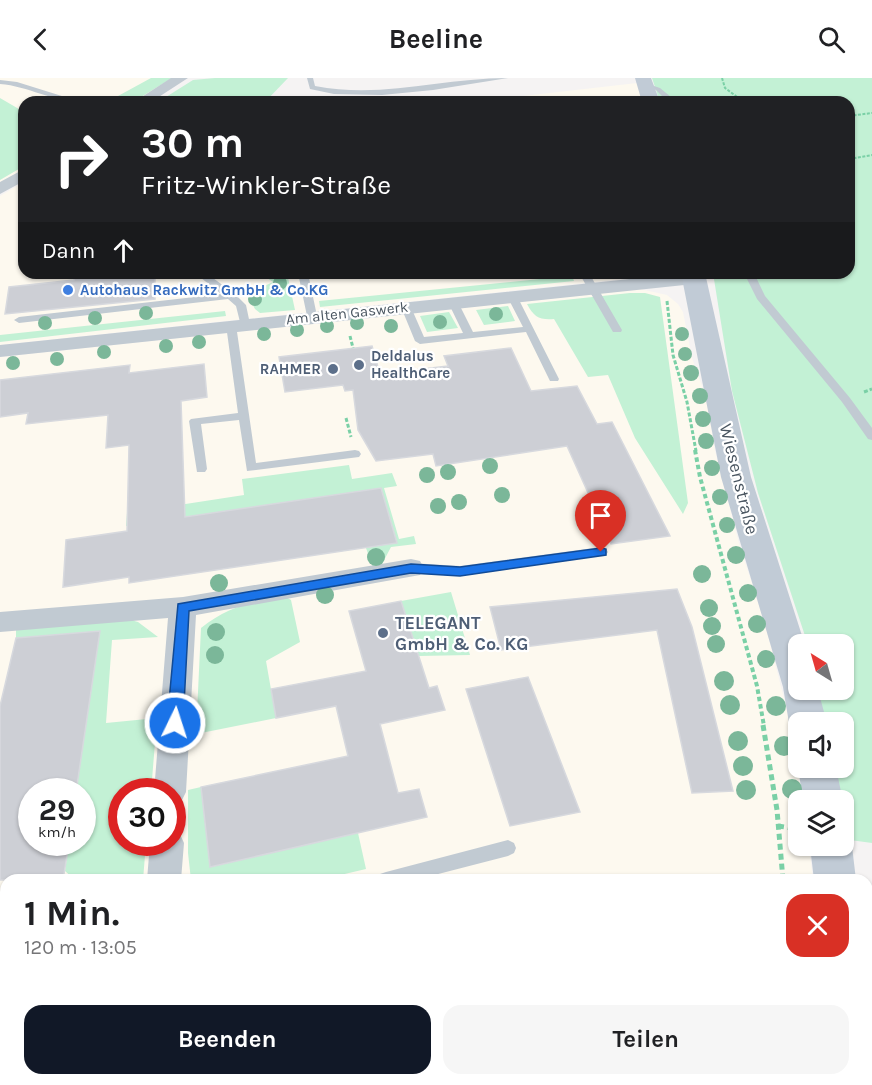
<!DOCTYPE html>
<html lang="de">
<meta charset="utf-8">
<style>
body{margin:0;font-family:Karla,sans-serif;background:#f6f6f6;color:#202124;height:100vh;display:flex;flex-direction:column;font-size:22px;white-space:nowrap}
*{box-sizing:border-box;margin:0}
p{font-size:20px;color:#757577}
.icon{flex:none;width:33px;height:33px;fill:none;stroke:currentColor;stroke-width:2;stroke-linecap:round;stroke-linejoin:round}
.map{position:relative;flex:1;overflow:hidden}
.drawer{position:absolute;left:0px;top:796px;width:873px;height:212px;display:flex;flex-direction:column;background:#fff;border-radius:18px 18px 0 0;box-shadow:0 2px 4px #0004}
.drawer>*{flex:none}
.hud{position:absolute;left:18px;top:18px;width:837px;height:183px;border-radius:18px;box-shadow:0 2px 4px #0004;background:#202124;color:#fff;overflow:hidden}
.needle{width:39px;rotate:323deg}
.tools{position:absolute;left:788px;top:556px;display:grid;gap:12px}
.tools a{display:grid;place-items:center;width:66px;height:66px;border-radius:12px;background:#fff;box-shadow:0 2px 4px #0004;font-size:30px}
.speed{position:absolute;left:18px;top:700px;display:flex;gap:12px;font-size:30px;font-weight:700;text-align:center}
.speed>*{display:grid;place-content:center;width:78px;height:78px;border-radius:50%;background:#fff;box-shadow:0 2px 4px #0004;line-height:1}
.speed small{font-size:15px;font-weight:400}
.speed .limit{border:9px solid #d22;background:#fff;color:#111}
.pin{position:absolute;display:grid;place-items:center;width:51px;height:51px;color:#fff;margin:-62px -26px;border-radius:50% 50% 50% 0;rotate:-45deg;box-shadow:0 0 6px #0007}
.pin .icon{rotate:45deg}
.me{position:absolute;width:66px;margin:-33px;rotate:4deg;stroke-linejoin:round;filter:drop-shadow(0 0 4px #0008)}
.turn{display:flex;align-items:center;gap:21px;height:126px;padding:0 24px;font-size:27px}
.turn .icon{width:78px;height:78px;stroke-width:2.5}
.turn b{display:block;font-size:42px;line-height:51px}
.then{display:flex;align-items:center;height:57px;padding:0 24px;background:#0003;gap:12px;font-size:22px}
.round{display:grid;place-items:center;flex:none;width:63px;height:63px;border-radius:18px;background:#f6f6f6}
.head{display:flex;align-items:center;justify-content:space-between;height:102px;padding:0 24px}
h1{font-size:36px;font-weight:700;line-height:45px}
.primary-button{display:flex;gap:12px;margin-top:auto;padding:12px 24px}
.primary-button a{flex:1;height:69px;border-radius:18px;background:#111827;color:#fff;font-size:24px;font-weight:700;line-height:69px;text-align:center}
.primary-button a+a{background:#f6f6f6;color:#202124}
header{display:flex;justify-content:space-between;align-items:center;height:78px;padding:0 24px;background:#fff;font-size:27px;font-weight:700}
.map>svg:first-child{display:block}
.commercial{fill:#fdf9ef;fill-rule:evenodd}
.green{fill:#c3f1d5}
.building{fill:#cdcfd5;stroke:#d7d9de;stroke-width:1.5}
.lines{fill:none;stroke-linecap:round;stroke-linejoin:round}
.path-far3{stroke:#7ad0a6;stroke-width:2;stroke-dasharray:3 1.5;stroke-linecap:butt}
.path-far2{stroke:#7ad0a6;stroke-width:3;stroke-dasharray:4 2;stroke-linecap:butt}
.path-far1{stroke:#7ad0a6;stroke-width:4;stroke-dasharray:4.5 3;stroke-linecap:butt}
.path{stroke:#7ad0a6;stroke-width:5;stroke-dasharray:6 4;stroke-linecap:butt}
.lane{fill:#c1cad2;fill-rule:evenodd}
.street{fill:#c1cad2;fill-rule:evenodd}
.secondary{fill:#c1cbd6;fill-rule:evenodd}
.tree{fill:#7bb799}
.route{fill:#1a73e8;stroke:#114b97;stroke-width:1.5}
.shop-dot{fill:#3f7fe0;stroke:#fff;stroke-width:2}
.service-dot{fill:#5c6f8a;stroke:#fff;stroke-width:2}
.labels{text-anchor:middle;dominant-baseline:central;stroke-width:4.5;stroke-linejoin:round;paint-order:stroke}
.far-shop-label{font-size:15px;font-weight:bold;fill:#366cbe;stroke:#fff;text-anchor:start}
.far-street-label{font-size:15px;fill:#4a5661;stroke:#fff}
.far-service-label{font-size:15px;font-weight:bold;fill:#4e5e75;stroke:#fff;text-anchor:start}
.street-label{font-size:18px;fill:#4a5661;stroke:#fff}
.service-label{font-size:18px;font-weight:bold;fill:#4e5e75;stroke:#fff;text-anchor:start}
</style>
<header><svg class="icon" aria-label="back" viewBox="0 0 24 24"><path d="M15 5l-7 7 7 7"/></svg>Beeline<svg class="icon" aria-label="search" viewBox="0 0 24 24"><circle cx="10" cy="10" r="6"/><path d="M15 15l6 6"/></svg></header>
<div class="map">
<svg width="872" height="1007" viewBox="0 0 872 1007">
<rect width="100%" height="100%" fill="#f5f3f3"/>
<path class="commercial" d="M0,0H178L137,24H24V92L0,106Z
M637,5L643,24H472Z
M24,104V195H652L622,201L0,267V118Z
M640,211L667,217L678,226L683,234L692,280L706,319L715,373L739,465L765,546L790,644L803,723H798V768H809L813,802H6V1002H833L834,1007H0V279ZM32,714H82V765H32ZM122,714H172V765H122Z"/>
<path class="green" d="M151,0H172L133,24H107Z
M215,0H288L265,24H158L193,2Z
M652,0H872V765L850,762L835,690H843V645H825L818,612H843V567H808L758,415L732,313L713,195H849V24H660Z
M0,20L24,34V88L0,102Z
M260,195H287L295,232L260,235L255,231L247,216L273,204Z
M547,195H571L574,203L320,229L319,223L540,201Z
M630,215H645L660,219L688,425L683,436L635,360L608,297L588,299L554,241C539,242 534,239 527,226Z
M508,228L515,243L484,247L476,232Z
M225,233L226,238L0,264V257Z
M449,234L458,250L427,254L420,238Z
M349,387L352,401L392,395L397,408L384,410L399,461L414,458L416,466L391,469L381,488L373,490L366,470L397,464L381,410L126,448L127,435L244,417L242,401Z
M451,514L470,577L419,578L401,523Z
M286,519L291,522L300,564L266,583L276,640L196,656L201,550C230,527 250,525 286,519Z
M124,540L138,544L158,559L112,562L106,645L157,640L151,714H122V765H146L143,802H75L65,793L69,765H82V714H76L100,553L16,560V550Z
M201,709L211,789L358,755L366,791L319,802H191L188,775V712Z
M6,836V1002H82L69,1007H0V838Z
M271,1002H327L328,1007L341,1002H403L404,1007H272Z
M454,1002H586L571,1007H440Z"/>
<path class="building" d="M75,195H155V221L5,236L9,209L74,202Z
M372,268L380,296L448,288L444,278L511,270L531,313L577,308L597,346L612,344L670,458L611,466L567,368L436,388L433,376L376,383L358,352L353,312L345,313L343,307L285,314L279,279Z
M204,286L207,319L181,323L185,439L381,410L397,465L129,505V499L63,509L66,462L127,453L129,367L106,370L108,337L26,346L28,335L0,339V302L130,287L129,295Z
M677,511L692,549L733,713L692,715L657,552L501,572L490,529Z
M401,523L429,610L437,608L445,632L380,646L398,715L419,711L427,739L210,789L201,709L348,678L336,628L276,640L271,611L366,593L349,533Z
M100,553L76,714H32V765H69L63,802H0V628L16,560Z
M528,599L580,734L510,748L466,611Z"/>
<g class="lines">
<path class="path-far3" d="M722,0L725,10L744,24
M686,20L720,24
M726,24L738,20
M849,38L872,35
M849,81L872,77"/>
<path class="path-far2" d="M667,223L673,277L687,324L696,373
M350,258L353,270
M864,314L872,311
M346,340L351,359"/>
<path class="path-far1" d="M695,372L700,399L757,608L764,648"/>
<path class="path" d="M763,647L777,732L783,802
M778,748L798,751
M804,1002L805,1007"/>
<path class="lane" d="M307,0H313L315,8C382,21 442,0 508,0L433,12L382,17L334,16L310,11Z
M0,2L17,4L81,24C53,24 28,8 0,6Z
M645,5L660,10L671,19L667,24H659L663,19L656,12L643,8V6Z
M195,195H206L235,216L246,227L250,246L249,248H241L236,228L228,221L19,245L14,242L19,239L221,216Z
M298,195H308L317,238L316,240H308L307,238Z
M579,195H589L622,252L621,254H613Z
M744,195H754L765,218L850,320L872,350V362L868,361L842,324L757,221Z
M512,215L517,218L559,301L558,303H550L549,301L526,254L420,266L415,263L401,229L402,227H410L424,259L463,255L448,224L453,221L458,224L473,254L523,249L507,218Z
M231,244L236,247L256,385L355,372L359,373L361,376L359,379L247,393L239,342L201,346L207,391L205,394H197L189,343L191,341L238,335L226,247Z
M601,469L606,471L608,474L606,477L460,498L411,495L404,490L411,485L460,488Z
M508,762L514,765L516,770L514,775L508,778L415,802H377L380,796L386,794Z"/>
<path class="street" d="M171,0H188L151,24H134Z
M24,91V103L0,116V104Z
M687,195L701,196L704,200L694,206L0,279V267Z
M411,481L420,483L424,490L420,497L196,537L186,714L181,724L172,727V714H154L168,540L0,554V534L183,519Z
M172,752L179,754L184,765L181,802H147L150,765H172Z
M86,1002H126L125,1007H85Z"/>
<path class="secondary" d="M635,0H651L660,24H642Z
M681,195H705L751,399L805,567H798V612H818L827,645H798V657L789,645L783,609L721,399Z
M798,689L836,690L843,723H803Z
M843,754L852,768L856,802H814L810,768H843Z
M867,981L872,983V1007H835V1002H867Z"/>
</g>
<g class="tree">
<circle cx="280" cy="205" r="7"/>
<circle cx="255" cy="221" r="7"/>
<circle cx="146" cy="235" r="7"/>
<circle cx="496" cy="236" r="7"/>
<circle cx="95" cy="240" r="7"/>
<circle cx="440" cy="244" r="7"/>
<circle cx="45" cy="245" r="7"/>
<circle cx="357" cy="245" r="7"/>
<circle cx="327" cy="248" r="7"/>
<circle cx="391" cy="248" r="7"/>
<circle cx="297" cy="252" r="7"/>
<circle cx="264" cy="256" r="7"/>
<circle cx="682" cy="256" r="7"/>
<circle cx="199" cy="264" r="7"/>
<circle cx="166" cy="268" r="7"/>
<circle cx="104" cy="274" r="7"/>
<circle cx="685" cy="276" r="7"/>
<circle cx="57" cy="281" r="7"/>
<circle cx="13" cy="285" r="7"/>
<circle cx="691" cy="295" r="8"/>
<circle cx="700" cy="318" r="8"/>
<circle cx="703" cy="341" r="8"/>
<circle cx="706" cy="363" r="8"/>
<circle cx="490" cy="388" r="8"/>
<circle cx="712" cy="390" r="8"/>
<circle cx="448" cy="394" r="8"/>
<circle cx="427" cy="397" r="8"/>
<circle cx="502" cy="417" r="8"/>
<circle cx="720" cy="419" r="8"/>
<circle cx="459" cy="424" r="8"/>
<circle cx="438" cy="428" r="8"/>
<circle cx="727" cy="447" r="8"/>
<circle cx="736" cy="477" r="9"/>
<circle cx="376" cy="479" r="9"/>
<circle cx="702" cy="496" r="9"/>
<circle cx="219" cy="505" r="9"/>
<circle cx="748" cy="515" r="9"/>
<circle cx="325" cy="517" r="9"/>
<circle cx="709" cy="530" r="9"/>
<circle cx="757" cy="546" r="9"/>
<circle cx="712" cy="548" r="9"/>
<circle cx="216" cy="554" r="9"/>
<circle cx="716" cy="566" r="9"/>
<circle cx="215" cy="577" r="9"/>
<circle cx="766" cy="581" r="9"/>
<circle cx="724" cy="603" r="10"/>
<circle cx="730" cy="627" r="10"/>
<circle cx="776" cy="628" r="10"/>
<circle cx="738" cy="663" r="10"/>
<circle cx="784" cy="668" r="10"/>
<circle cx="743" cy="688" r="10"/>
<circle cx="792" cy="711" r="10"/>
<circle cx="746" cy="712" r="10"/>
</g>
<path class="route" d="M601,470L606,471V477L460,498L411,495L189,533L183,645L175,651L167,645L178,526L411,486L460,489Z"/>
<circle class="shop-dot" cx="68" cy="212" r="6"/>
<g class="service-dot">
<circle cx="359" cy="287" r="6"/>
<circle cx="333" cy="291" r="6"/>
<circle cx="383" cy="555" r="6"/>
</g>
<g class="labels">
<g class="far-shop-label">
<text x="80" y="212">Autohaus Rackwitz GmbH &amp; Co.KG</text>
</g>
<g class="far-street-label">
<text transform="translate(347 235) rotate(-6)">Am alten Gaswerk</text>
</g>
<g class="far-service-label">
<text x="371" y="278">Deldalus<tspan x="371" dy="17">HealthCare</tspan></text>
<text x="321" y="291" text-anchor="end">RAHMER</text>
</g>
<g class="street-label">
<text transform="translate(739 401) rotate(76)">Wiesenstraße</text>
</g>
<g class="service-label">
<text x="395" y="545">TELEGANT<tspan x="395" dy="21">GmbH &amp; Co. KG</tspan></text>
</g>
</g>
</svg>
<div class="tools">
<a><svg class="needle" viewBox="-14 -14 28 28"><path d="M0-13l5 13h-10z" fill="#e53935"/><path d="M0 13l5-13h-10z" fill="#757577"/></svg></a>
<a><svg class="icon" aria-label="sound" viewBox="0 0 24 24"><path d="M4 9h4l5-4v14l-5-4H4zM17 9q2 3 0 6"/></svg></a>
<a><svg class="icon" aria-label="layers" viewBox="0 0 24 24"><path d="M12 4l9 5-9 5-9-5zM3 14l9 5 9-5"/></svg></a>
</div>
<div class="speed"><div>29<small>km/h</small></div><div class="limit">30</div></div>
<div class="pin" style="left:601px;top:474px;background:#d93025"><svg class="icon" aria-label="arrive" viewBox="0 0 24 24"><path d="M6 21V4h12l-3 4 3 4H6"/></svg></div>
<svg class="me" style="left:175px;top:645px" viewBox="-20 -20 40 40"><circle r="17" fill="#1a73e8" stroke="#fff" stroke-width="3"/><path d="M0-11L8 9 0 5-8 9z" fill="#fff"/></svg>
<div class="hud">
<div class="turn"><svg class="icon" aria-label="right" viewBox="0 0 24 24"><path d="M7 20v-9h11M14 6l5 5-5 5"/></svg><div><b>30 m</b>Fritz-Winkler-Straße</div></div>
<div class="then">Dann<svg class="icon" aria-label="ahead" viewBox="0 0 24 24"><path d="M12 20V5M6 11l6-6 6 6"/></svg></div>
</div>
<section class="drawer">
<div class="head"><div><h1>1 Min.</h1><p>120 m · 13:05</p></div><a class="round" style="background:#d93025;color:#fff"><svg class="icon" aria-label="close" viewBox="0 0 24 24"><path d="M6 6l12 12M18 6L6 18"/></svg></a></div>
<div class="primary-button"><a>Beenden</a><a>Teilen</a></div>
</section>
</div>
